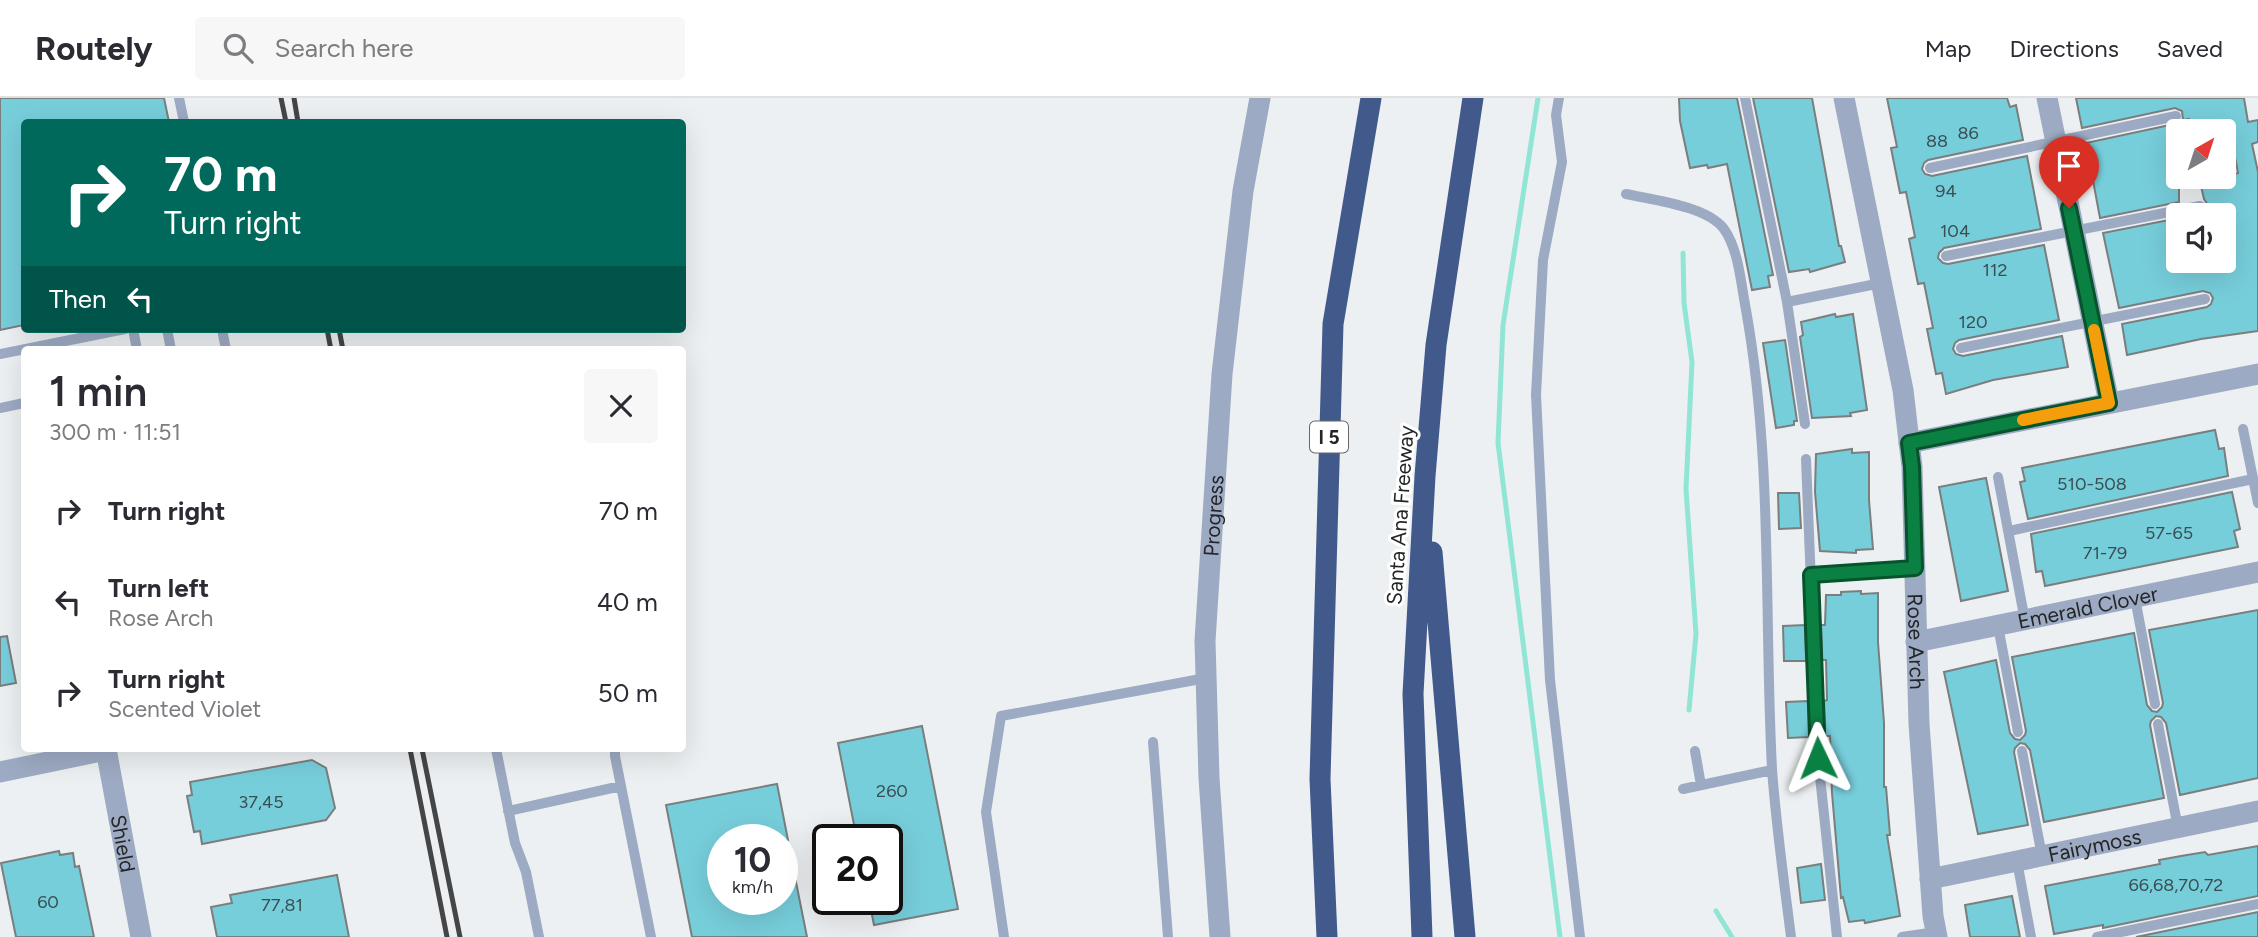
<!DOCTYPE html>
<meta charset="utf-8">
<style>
body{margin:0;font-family:Figtree,sans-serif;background:#f7f7f7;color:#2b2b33;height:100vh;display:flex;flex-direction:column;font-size:26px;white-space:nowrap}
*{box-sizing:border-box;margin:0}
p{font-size:23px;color:#7c7c81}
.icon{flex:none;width:38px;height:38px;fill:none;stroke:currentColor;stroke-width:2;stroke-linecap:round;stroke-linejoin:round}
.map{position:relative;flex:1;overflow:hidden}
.panel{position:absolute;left:21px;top:248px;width:665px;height:406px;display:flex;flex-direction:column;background:#fff;border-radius:7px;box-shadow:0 7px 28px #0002}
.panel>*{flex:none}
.hud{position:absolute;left:21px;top:21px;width:665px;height:214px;border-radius:7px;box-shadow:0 7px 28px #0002;background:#00695c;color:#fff;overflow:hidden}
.needle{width:46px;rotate:39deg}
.buttons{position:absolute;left:2166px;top:21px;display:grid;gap:14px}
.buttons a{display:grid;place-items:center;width:70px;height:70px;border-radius:7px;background:#fff;box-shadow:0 7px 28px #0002;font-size:35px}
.speed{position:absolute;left:707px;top:726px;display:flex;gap:14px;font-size:35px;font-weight:700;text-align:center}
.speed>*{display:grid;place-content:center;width:91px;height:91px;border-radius:50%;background:#fff;box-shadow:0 7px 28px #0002;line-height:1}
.speed small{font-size:18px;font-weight:400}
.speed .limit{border:4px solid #111;border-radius:10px;background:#fff;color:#111}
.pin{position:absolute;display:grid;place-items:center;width:60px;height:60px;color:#fff;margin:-72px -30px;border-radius:50% 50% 50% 0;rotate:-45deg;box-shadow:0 0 7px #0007}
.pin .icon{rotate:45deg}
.me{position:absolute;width:77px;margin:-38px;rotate:358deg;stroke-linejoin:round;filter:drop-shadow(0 0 5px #0008)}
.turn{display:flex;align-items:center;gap:24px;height:147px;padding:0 28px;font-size:32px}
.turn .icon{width:91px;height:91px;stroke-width:2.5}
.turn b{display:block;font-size:49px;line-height:60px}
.then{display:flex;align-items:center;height:66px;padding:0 28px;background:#0003;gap:14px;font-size:26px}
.round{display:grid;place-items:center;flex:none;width:74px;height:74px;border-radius:7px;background:#f7f7f7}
.summary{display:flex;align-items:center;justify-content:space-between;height:119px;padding:0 28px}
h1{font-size:42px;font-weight:600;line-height:52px}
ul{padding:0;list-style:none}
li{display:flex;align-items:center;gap:21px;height:91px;padding:0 28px}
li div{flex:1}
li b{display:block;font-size:26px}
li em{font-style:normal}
header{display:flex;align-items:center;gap:42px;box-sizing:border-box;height:98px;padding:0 35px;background:#fff;border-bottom:2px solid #e1e1e2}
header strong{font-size:33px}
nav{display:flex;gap:38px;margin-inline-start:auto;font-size:24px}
.search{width:490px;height:63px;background:#f7f7f7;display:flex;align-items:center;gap:18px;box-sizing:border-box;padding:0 24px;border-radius:7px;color:#7c7c81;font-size:26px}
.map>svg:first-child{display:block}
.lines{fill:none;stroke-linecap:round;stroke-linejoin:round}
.stream{stroke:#90e5d5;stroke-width:5}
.building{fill:#77cedb;stroke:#7a7e7e;stroke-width:2}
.service{stroke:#9daac3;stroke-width:10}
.minor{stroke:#9daac3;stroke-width:21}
.tertiary{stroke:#9daac3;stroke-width:21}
.motorway{stroke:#425a8b;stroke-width:21}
.rail{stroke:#444546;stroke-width:5}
.route-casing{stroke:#07532c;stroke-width:18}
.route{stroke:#0b8043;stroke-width:12}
.slow{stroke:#f59e0b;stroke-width:12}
.labels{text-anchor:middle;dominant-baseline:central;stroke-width:6;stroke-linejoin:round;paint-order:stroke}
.number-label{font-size:18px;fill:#394f53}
.shield{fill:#fff;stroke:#666667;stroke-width:2}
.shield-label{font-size:19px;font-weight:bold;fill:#242526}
.street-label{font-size:21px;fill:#242526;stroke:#fff}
</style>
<header>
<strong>Routely</strong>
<div class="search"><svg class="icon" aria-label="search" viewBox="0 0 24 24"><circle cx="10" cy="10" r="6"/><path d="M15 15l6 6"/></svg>Search here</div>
<nav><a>Map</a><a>Directions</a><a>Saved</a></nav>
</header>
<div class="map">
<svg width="2258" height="839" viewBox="0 0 2258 839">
<rect width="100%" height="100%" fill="#edf0f2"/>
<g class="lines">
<path class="stream" d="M1538,0L1503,227L1498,345L1560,839
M1683,155L1684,205L1692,264L1686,391L1696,536L1689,612
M1716,813L1732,839"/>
</g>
<path class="building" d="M0,0H164L169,24H24V227L0,232Z
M1679,0H1737L1773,177L1768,178L1770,189L1752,192L1727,66L1708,70L1707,67L1690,70L1680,23Z
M1753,0H1812L1839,148H1841L1845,164L1810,174L1809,171L1789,174Z
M1887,0H2007L2010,9L2016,7L2023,42L1928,62L1924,65L1922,71L1925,76L1932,78L2027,58L2041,131L1944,150L1939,155L1938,160L1943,165L1948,166L2044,147L2059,222L1959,242L1955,245L1953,251L1956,256L1963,258L2062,238L2068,269L1993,282L1946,296L1942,275L1936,276L1927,231L1933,230L1924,185L1918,186L1909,141L1915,139L1906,94L1900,95L1891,50L1897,49Z
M2076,0H2244L2248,24L2258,22V44L2252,46L2258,74V233L2201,241L2127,257L2122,226L2207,209L2211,206L2213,200L2210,195L2203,193L2119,210L2103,135L2179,120V163H2224V117H2207L2208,107L2204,101L2199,79H2224L2238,75L2230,32L2191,33L2189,21L2183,22L2182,13L2175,10L2082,30Z
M2179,25V104L2100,120L2086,45Z
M1835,216L1836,219L1853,216L1867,312L1850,315L1851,318L1812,320L1800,239L1803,237L1801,224Z
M1785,242L1797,323H1794V327L1776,330L1763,245Z
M2215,332L2219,351L2224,350L2228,378L2028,421L2020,384L2025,383L2022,370Z
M1852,351V355L1869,354V402L1873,451L1856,452V455L1820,453L1815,394L1816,356Z
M1986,380L2008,493L1961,503L1939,389Z
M2232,394L2240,431L2234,433L2238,449L2045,488L2042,473L2036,474L2031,436Z
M1778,395H1799L1801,430L1779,431Z
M1861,493V496L1878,495V544L1884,625V689H1886L1890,737H1887L1900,818L1865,825L1864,822L1849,824L1843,799L1841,800L1832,695L1830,638H1825L1824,603L1827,602L1826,562H1822L1821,527H1825L1826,497H1841V494Z
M2258,512V680L2180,697L2166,625L2161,619L2156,618L2151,623L2150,627L2164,700L2044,724L2030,652L2025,646L2020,645L2015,650L2014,654L2028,727L1978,736L1944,574L1996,562L2010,635L2015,641L2020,642L2025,637L2026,633L2012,559L2134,535L2147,607L2152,613L2157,614L2162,609L2163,605L2149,532Z
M1805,527L1806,563H1784L1783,528Z
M7,538L16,585L0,588V539Z
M1808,603L1809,639L1788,640L1786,604Z
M922,628L958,811L874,827L869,802H887V742H857L838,645Z
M312,662L326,670L335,710L326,722L202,746L200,733L194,734L187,698L192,697L190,684Z
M777,686L788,742H723V802H782V749H789L807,839H692L666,707Z
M2258,748V798L2103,830V827L2054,836L2045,788L2160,766L2159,762L2181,758L2205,754L2208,757Z
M59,753L60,757L73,755L75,769L79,768L94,839H16L1,765Z
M1821,766L1825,802L1801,805L1797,770Z
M337,777L349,839H217L211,809L232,805L230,797Z
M2012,798L2020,839H1970L1965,807Z
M2258,814V839H2136Z"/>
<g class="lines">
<path class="service" d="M179,0L184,24
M1559,0L1556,17L1562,64L1543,162L1536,297L1550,582L1580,839
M1745,0L1787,204L1805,326
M1930,70L2176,18
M1626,96C1653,102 1707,108 1724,131C1739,152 1741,187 1746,212C1773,363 1764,518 1772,671C1776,727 1784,783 1791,839
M1946,158L2200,108
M1787,204L1881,185
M133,231L137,252
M167,231L171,252
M222,231L226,252
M1961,250L2205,201
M0,256L125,231
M0,310L24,305
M2243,331L2258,405
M1806,361L1818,660L1837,839
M1998,379L2025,523
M2009,433L2253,381
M1811,477L1915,470
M2135,500L2155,606
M1998,528L2018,634
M2158,626L2178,730
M1153,644L1168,839
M496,651L515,745L526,774L539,839
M615,651V658L651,839
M1695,653L1701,687
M2022,653L2042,758
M1683,691L1772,672
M508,713L621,688
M2017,763L2031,839
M1004,839L986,714L1001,618L1206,580
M1902,839L1936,834
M2097,839L2258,806"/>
<g class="minor">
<path id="s1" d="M1844,0L1903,292L1912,369L1919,626L1933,818L1937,839"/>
<path d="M2047,0L2109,305"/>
<path d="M1909,345L2258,276"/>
<path id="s2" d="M1916,544L2258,474"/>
<path id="s3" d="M106,651L141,839"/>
<path d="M0,674L106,652"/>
<path id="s4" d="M1930,781L2258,713"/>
</g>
<path class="tertiary" id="s5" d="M1220,839L1209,680L1205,543L1222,276L1243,93L1260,0"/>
<path class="motorway" d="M1432,454L1465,839
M1327,839L1320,681L1333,226L1371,0
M1422,839L1413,596L1425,378L1436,247L1473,0"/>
<path class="rail" d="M281,0L286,24
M294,0L298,24
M327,231L331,252
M339,231L343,252
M410,651L447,839
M422,651L460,839"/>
</g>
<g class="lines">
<defs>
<path id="route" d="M1818,660L1811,477L1915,470L1912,369L1909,345L2109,305L2069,110"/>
</defs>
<use href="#route" class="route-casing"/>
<use href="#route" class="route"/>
<path class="slow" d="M2023,322L2109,305L2094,232"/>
</g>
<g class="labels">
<g class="number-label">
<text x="1968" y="35">86</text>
<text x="1937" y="43">88</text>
<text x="1946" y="93">94</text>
<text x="1955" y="133">104</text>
<text x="1995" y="172">112</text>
<text x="1973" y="224">120</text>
<text x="2092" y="386">510-508</text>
<text x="2169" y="435">57-65</text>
<text x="2105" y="455">71-79</text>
<text x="892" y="693">260</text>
<text x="261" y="704">37,45</text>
<text x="2176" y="787">66,68,70,72</text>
<text x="48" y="804">60</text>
<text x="282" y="807">77,81</text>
</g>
<rect class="shield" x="1310" y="323.5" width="38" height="31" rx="5"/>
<g class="shield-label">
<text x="1329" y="339">I 5</text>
</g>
<g class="street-label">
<text transform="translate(1400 417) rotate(-86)">Santa Ana Freeway</text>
<text stroke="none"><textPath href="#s5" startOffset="422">Progress</textPath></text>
<text stroke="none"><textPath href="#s2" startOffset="175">Emerald Clover</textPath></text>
<text stroke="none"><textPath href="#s1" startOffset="550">Rose Arch</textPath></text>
<text stroke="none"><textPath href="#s3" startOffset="96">Shield</textPath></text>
<text stroke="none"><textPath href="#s4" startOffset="168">Fairymoss</textPath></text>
</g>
</g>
</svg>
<div class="buttons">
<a><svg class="needle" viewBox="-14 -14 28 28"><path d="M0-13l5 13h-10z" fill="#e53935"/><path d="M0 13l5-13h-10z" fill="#7c7c81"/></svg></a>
<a><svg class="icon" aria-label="sound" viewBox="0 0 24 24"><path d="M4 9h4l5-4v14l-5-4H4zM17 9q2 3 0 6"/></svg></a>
</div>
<div class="speed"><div>10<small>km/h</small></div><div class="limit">20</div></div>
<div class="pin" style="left:2069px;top:110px;background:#d93025"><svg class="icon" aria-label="arrive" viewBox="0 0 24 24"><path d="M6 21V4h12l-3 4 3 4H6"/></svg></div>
<svg class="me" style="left:1818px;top:660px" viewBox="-20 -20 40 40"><path d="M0-17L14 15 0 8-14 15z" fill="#0b8043" stroke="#fff" stroke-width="4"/></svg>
<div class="hud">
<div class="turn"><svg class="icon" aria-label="right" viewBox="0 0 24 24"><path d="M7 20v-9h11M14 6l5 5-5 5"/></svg><div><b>70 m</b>Turn right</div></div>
<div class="then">Then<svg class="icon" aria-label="left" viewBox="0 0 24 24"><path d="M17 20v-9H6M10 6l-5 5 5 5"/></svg></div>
</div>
<section class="panel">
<div class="summary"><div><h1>1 min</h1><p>300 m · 11:51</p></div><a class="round"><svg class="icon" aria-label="close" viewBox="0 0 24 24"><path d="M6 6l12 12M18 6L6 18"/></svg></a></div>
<ul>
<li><svg class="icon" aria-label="right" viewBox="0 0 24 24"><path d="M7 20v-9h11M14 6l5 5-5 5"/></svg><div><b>Turn right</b></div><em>70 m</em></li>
<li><svg class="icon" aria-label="left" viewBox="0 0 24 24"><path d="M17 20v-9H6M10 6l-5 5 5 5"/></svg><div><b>Turn left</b><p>Rose Arch</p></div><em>40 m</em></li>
<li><svg class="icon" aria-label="right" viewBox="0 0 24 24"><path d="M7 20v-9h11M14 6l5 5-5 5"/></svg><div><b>Turn right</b><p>Scented Violet</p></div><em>50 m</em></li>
</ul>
</section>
</div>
